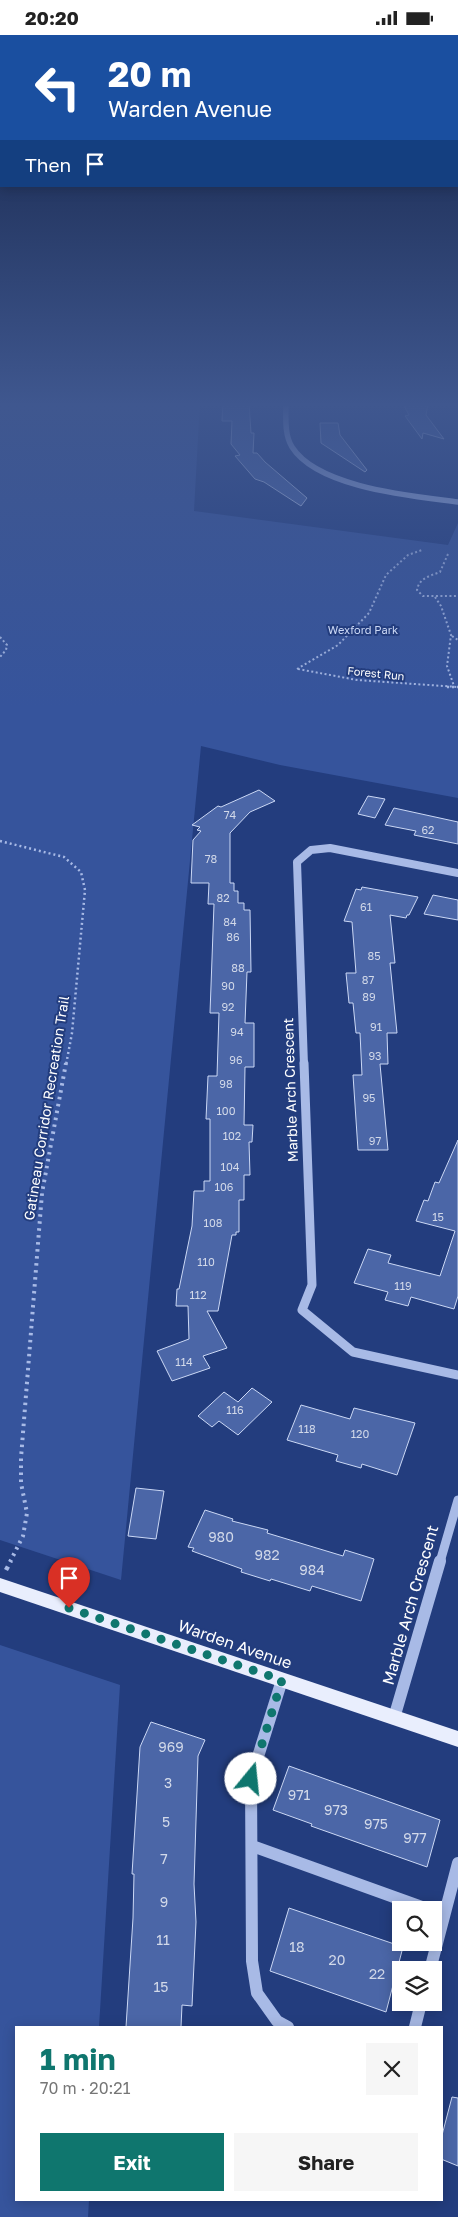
<!DOCTYPE html>
<meta charset="utf-8">
<style>
body{margin:0;font-family:"Golos Text",sans-serif;background:#f6f6f6;color:#222;height:100vh;display:flex;flex-direction:column;font-size:19px;white-space:nowrap}
*{box-sizing:border-box;margin:0}
p{font-size:16px;color:#767676}
.icon{flex:none;width:28px;height:28px;fill:none;stroke:currentColor;stroke-width:2;stroke-linecap:round;stroke-linejoin:round}
.map{position:relative;flex:1;overflow:hidden}
.drawer{position:absolute;left:15px;top:1991px;width:428px;height:175px;display:flex;flex-direction:column;background:#fff;border-radius:0px;box-shadow:0 2px 12px #0003}
.drawer>*{flex:none}
.banner{position:absolute;left:0px;top:0px;width:459px;height:152px;box-shadow:0 2px 12px #0003;background:#1a4fa0;color:#fff;overflow:hidden}
.tools{position:absolute;left:392px;top:1866px;display:grid;gap:10px}
.tools a{display:grid;place-items:center;width:50px;height:50px;border-radius:0px;background:#fff;box-shadow:0 2px 12px #0003;font-size:25px}
.pin{position:absolute;display:grid;place-items:center;width:42px;height:42px;color:#fff;margin:-51px -21px;border-radius:50% 50% 50% 0;rotate:-45deg;box-shadow:0 0 5px #0007}
.pin .icon{rotate:45deg}
.me{position:absolute;width:55px;margin:-28px;rotate:17deg;stroke-linejoin:round;filter:drop-shadow(0 0 4px #0008)}
.turn{display:flex;align-items:center;gap:18px;height:105px;padding:0 25px;font-size:22px}
.turn .icon{width:65px;height:65px;stroke-width:2.5}
.turn b{display:block;font-size:35px;line-height:42px}
.then{display:flex;align-items:center;height:48px;padding:0 25px;background:#0003;gap:10px;font-size:19px}
.round{display:grid;place-items:center;flex:none;width:52px;height:52px;border-radius:0px;background:#f6f6f6}
.headline{display:flex;align-items:center;justify-content:space-between;height:85px;padding:0 25px}
h1{font-size:30px;font-weight:700;line-height:38px;color:#0f766e}
.primary-button{display:flex;gap:10px;margin-top:auto;padding:10px 25px}
.primary-button a{flex:1;height:58px;border-radius:0px;background:#0f766e;color:#fff;font-size:20px;font-weight:700;line-height:58px;text-align:center}
.primary-button a+a{background:#f6f6f6;color:#222}
.status{display:flex;justify-content:space-between;align-items:center;height:35px;padding:0 25px;background:#fff;direction:ltr}
.status svg{height:14px;fill:currentColor}
.map>svg:first-child{display:block}
.green{fill:#36549c}
.building{fill:#4b66a7;stroke:#cbd8f5}
.lines{fill:none;stroke-linecap:round;stroke-linejoin:round}
.path-far3{stroke:#a8bae6;stroke-width:2;stroke-dasharray:2 2.5;stroke-linecap:butt}
.path-far2{stroke:#a8bae6;stroke-width:2.5;stroke-dasharray:2 3;stroke-linecap:butt}
.path-far1{stroke:#a8bae6;stroke-width:4;stroke-dasharray:2.5 4.5;stroke-linecap:butt}
.path{stroke:#a8bae6;stroke-width:4.5;stroke-dasharray:4 5.5;stroke-linecap:butt}
.minor-far3{stroke:#a8bae6;stroke-width:5.5}
.minor-far2{stroke:#a8bae6;stroke-width:8}
.minor-far1{stroke:#a8bae6;stroke-width:9}
.minor{stroke:#a8bae6;stroke-width:12}
.major{fill:#e9eefd;fill-rule:evenodd}
.route{stroke:#0f766e;stroke-width:9;stroke-dasharray:0 16.2}
.labels{text-anchor:middle;dominant-baseline:central;stroke-width:4;stroke-linejoin:round;paint-order:stroke}
.far-park-label{font-size:11px;fill:#cbd8f5;stroke:#233d7e}
.far-street-label{font-size:11px;fill:#fff;stroke:#233d7e}
.number-label{font-size:11px;fill:#d2d9e9}
.street-label{font-size:14px;fill:#fff;stroke:#233d7e}
.near-number-label{font-size:14px;fill:#d2d9e9}
.near-street-label{font-size:16px;fill:#fff;stroke:#233d7e}
</style>
<div class="status"><b>20:20</b><svg viewBox="0 0 49 12"><path d="M0 12V9h3v3zM5 12V6h3v6zM10 12V3h3v9zM15 12V0h3v12zM26 1h20v11H26zM47 4h2v5h-2z"/></svg></div>
<div class="map">
<svg width="458" height="2182" viewBox="0 0 458 2182">
<rect width="100%" height="100%" fill="#233d7e"/>
<path class="green" d="M0,367H200L194,476L448,510L458,488V763L280,730L201,711L121,1545L0,1505Z
M0,1610L120,1650L99,1992H16V2165H89L88,2182H0Z"/>
<path class="building" d="M223,367H249L251,398H254L253,418H257L265,427L307,463L301,471L264,447L255,444L235,421L240,420L231,409L232,386H222Z
M402,367L428,368L426,380L444,404L423,398L422,404L405,381L409,380Z
M320,388H338L340,400L367,435L365,437L321,408Z
M259,755L275,766L250,777L230,798V848H234V856H238V868H244V875H250L251,937H247L245,988H254V1032H245L244,1090H253L252,1107H249L250,1140H244V1165H239V1197H236V1200H232L218,1276H207L227,1313L203,1321L210,1333L172,1346L157,1316L189,1304L188,1271H176L177,1254H179L192,1191L194,1156H204V1146H210V1084H206L208,1041H217L219,978H210L214,869H208L209,848H191L193,805L201,796L197,795L200,792L192,790L218,771L221,772Z
M368,761L385,764L375,783L358,779Z
M394,773L458,787V809L414,800L416,796L385,790Z
M362,852L418,862L409,880H407L406,883L390,880L395,928H390L397,998H387L388,1029H380L388,1115H358L353,1040H362L360,998H356L353,968H349L346,938H356L352,887L344,886L356,854L361,855Z
M433,860L458,865V885L424,879Z
M458,1105V1261L454,1274L411,1262L408,1271L385,1265L388,1257L354,1248L368,1214L391,1220L388,1228L440,1241L455,1196L416,1186L424,1165L428,1166L435,1147L439,1148Z
M252,1353L272,1367L238,1400L219,1386L212,1392L198,1381L224,1357L238,1367Z
M301,1370L350,1384L354,1373L415,1388L397,1440L362,1429L361,1433L336,1426L338,1420L287,1405Z
M136,1453L164,1456L156,1504L128,1501Z
M205,1475L233,1484L232,1486L268,1495L267,1498L343,1521L345,1515L374,1524L361,1566L312,1551L310,1556L271,1544L270,1546L241,1537L242,1534L192,1516L194,1513L188,1512Z
M151,1687L205,1705L198,1721L194,1849L196,1887L192,1971L182,1970L181,1992H126L133,1883L134,1839H132L140,1712Z
M289,1731L440,1785L427,1832L311,1791L312,1789L273,1775Z
M289,1873L403,1912L386,1977L270,1936Z
M452,2062L458,2063V2131L441,2124V2104Z"/>
<g class="lines">
<path class="path-far3" d="M448,519L440,537C430,541 419,543 417,555L423,561H458
M435,562L441,571L451,600L447,631L454,651
M452,601L458,605
M0,602L7,610L6,615L0,622
M297,634L338,610L369,578L386,540L408,520L422,515
M298,634L357,645L458,652"/>
<path class="path-far2" d="M447,652H458
M0,806L64,822L81,837L85,855L72,998L66,1030"/>
<path class="path-far1" d="M10,1527L23,1501L27,1478L21,1448V1423L42,1158L66,1028"/>
<path class="path" d="M6,1535L11,1526"/>
<path class="minor-far3" d="M286,367C286,381 284,399 292,412C318,453 413,461 458,467"/>
<path class="minor-far2" d="M304,1030L297,827L311,815L330,813L458,838"/>
<path class="minor-far1" d="M304,1028L312,1250L302,1275L353,1317L458,1340
M440,1527L458,1465"/>
<path class="minor" d="M282,1645L251,1744L252,1926L257,1958L277,1986L288,1992
M394,1683L440,1526
M252,1811L430,1875
M430,1935L458,1828
M415,1992L421,1968"/>
<path class="major" d="M0,1543L458,1696V1712L0,1557Z"/>
</g>
<linearGradient id="sky" x2="0" y2="1"><stop stop-color="#132245"/><stop offset="0.55" stop-color="#3f578f"/><stop offset="1" stop-color="#3f578f" stop-opacity="0"/></linearGradient>
<rect width="458" height="672" fill="url(#sky)"/>
<g class="lines">
<path class="route" d="M69,1573L282,1645L251,1744"/>
</g>
<g class="labels">
<g class="far-park-label">
<text x="363" y="594">Wexford Park</text>
</g>
<g class="far-street-label">
<text transform="translate(376 638) rotate(6)">Forest Run</text>
</g>
<g class="number-label">
<text x="230" y="779">74</text>
<text x="428" y="794">62</text>
<text x="211" y="823">78</text>
<text x="223" y="862">82</text>
<text x="366" y="871">61</text>
<text x="230" y="886">84</text>
<text x="233" y="901">86</text>
<text x="374" y="920">85</text>
<text x="238" y="932">88</text>
<text x="368" y="944">87</text>
<text x="228" y="950">90</text>
<text x="369" y="961">89</text>
<text x="228" y="971">92</text>
<text x="376" y="991">91</text>
<text x="237" y="996">94</text>
<text x="375" y="1020">93</text>
<text x="236" y="1024">96</text>
<text x="226" y="1048">98</text>
<text x="369" y="1062">95</text>
<text x="226" y="1075">100</text>
<text x="232" y="1100">102</text>
<text x="375" y="1105">97</text>
<text x="230" y="1131">104</text>
<text x="224" y="1151">106</text>
<text x="438" y="1181">15</text>
<text x="213" y="1187">108</text>
<text x="206" y="1226">110</text>
<text x="403" y="1250">119</text>
<text x="198" y="1259">112</text>
<text x="184" y="1326">114</text>
<text x="235" y="1374">116</text>
<text x="307" y="1393">118</text>
<text x="360" y="1398">120</text>
</g>
<g class="street-label">
<text transform="translate(290 1055) rotate(-92)">Marble Arch Crescent</text>
<text transform="translate(46 1073) rotate(-81)">Gatineau Corridor Recreation Trail</text>
</g>
<g class="near-number-label">
<text x="221" y="1501">980</text>
<text x="267" y="1519">982</text>
<text x="312" y="1534">984</text>
<text x="171" y="1711">969</text>
<text x="168" y="1747">3</text>
<text x="299" y="1759">971</text>
<text x="336" y="1774">973</text>
<text x="166" y="1786">5</text>
<text x="376" y="1788">975</text>
<text x="415" y="1802">977</text>
<text x="164" y="1823">7</text>
<text x="164" y="1866">9</text>
<text x="163" y="1904">11</text>
<text x="297" y="1911">18</text>
<text x="337" y="1924">20</text>
<text x="377" y="1938">22</text>
<text x="161" y="1951">15</text>
</g>
<g class="near-street-label">
<text transform="translate(410 1570) rotate(-74)">Marble Arch Crescent</text>
<text transform="translate(235 1609) rotate(19)">Warden Avenue</text>
</g>
</g>
</svg>
<div class="tools">
<a><svg class="icon" aria-label="search" viewBox="0 0 24 24"><circle cx="10" cy="10" r="6"/><path d="M15 15l6 6"/></svg></a>
<a><svg class="icon" aria-label="layers" viewBox="0 0 24 24"><path d="M12 4l9 5-9 5-9-5zM3 14l9 5 9-5"/></svg></a>
</div>
<div class="pin" style="left:69px;top:1573px;background:#d93025"><svg class="icon" aria-label="arrive" viewBox="0 0 24 24"><path d="M6 21V4h12l-3 4 3 4H6"/></svg></div>
<svg class="me" style="left:251px;top:1744px" viewBox="-20 -20 40 40"><circle r="19" fill="#fff"/><path d="M0-13L10 11 0 6-10 11z" fill="#0f766e"/></svg>
<div class="banner">
<div class="turn"><svg class="icon" aria-label="left" viewBox="0 0 24 24"><path d="M17 20v-9H6M10 6l-5 5 5 5"/></svg><div><b>20 m</b>Warden Avenue</div></div>
<div class="then">Then<svg class="icon" aria-label="arrive" viewBox="0 0 24 24"><path d="M6 21V4h12l-3 4 3 4H6"/></svg></div>
</div>
<section class="drawer">
<div class="headline"><div><h1>1 min</h1><p>70 m · 20:21</p></div><a class="round"><svg class="icon" aria-label="close" viewBox="0 0 24 24"><path d="M6 6l12 12M18 6L6 18"/></svg></a></div>
<div class="primary-button"><a>Exit</a><a>Share</a></div>
</section>
</div>
